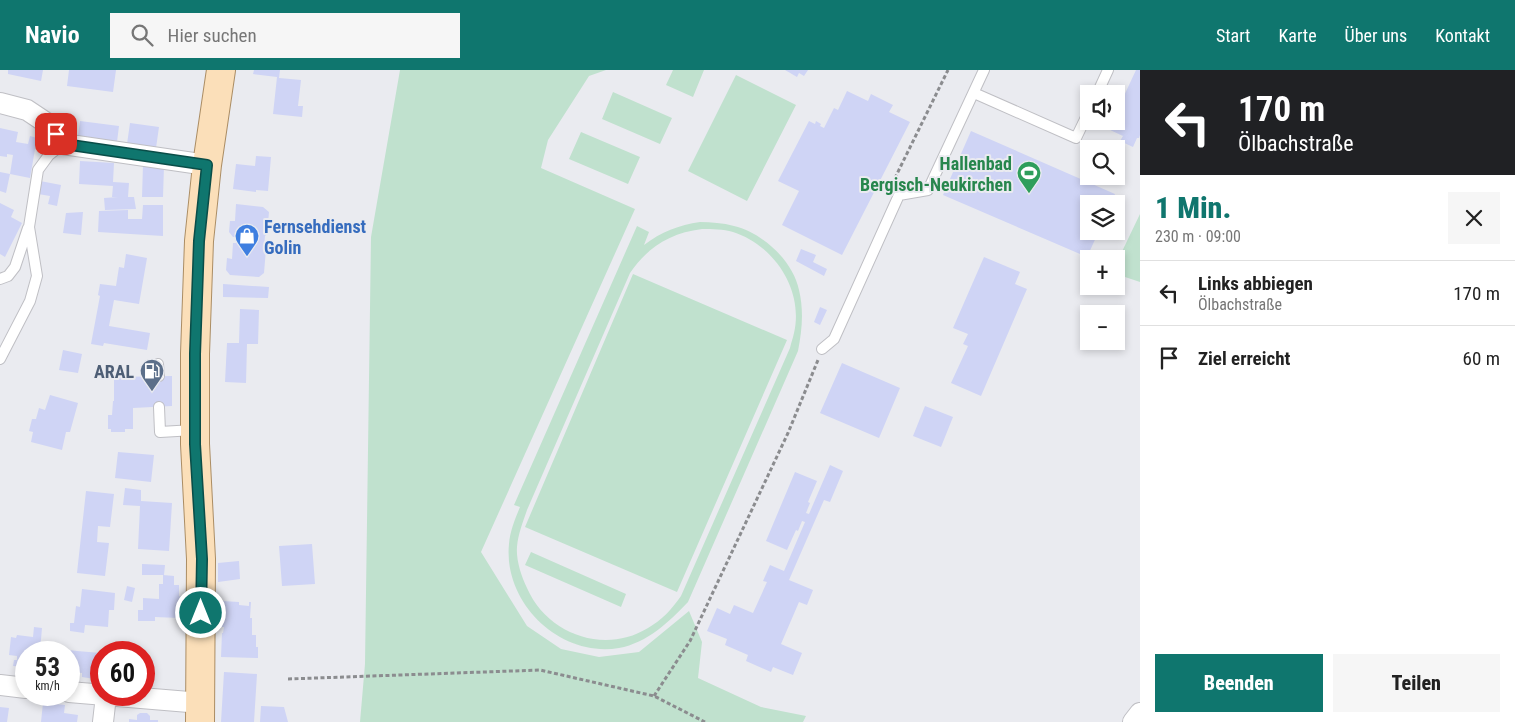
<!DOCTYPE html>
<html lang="de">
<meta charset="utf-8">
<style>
body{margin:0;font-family:"Roboto Condensed",sans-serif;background:#f6f6f6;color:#222;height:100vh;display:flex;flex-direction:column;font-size:19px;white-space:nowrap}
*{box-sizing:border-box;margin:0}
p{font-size:16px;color:#767676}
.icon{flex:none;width:28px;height:28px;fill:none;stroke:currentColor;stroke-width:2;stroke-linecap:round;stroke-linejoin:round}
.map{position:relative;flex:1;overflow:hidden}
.sheet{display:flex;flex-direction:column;background:#fff;width:375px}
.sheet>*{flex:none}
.top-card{background:#202124;color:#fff;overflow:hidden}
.tools{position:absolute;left:1080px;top:15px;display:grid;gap:10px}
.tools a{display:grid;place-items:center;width:45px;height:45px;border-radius:0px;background:#fff;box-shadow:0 2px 8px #0003;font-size:25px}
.speed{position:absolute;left:15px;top:571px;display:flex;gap:10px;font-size:25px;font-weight:700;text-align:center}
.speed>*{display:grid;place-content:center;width:65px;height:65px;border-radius:50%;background:#fff;box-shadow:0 2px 8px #0003;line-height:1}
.speed small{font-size:12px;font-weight:400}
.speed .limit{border:8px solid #d22;background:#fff;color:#111}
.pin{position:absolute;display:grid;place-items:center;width:42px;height:42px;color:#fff;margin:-21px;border-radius:10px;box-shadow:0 2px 8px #0006}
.me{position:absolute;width:55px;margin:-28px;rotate:0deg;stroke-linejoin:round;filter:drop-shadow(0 0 4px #0008)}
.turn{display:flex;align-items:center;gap:18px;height:105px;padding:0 15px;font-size:22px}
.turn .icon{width:65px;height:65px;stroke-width:2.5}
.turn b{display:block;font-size:35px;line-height:42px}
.round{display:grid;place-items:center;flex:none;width:52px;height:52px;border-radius:0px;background:#f6f6f6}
.headline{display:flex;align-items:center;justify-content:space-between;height:85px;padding:0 15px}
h1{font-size:30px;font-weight:800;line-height:38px;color:#0f766e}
.action{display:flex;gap:10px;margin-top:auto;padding:10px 15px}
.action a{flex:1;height:58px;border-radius:0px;background:#0f766e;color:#fff;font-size:20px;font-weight:800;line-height:58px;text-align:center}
.action a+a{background:#f6f6f6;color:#222}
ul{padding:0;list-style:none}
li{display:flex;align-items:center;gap:15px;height:65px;padding:0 15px;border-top:1px solid #e0e0e0}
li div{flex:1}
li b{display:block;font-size:19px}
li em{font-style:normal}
header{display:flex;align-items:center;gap:30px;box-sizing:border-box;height:70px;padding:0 25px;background:#0f766e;color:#fff}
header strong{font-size:24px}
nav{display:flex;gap:28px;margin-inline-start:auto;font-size:18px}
.search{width:350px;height:45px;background:#f6f6f6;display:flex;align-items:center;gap:12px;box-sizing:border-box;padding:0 18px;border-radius:0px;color:#767676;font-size:19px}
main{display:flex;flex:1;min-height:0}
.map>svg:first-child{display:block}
.green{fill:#c0e1ce;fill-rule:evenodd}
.building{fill:#cfd4f5}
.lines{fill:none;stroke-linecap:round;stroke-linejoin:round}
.lane-casing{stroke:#bfbfc4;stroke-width:12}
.street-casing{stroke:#bfbfc4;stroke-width:22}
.primary-casing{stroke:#ab8d64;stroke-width:30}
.path{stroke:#8b8c8f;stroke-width:3;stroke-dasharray:4 2.5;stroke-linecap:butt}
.lane{stroke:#fff;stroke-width:10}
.street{stroke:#fff;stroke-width:20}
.primary{stroke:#fbdfb9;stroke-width:28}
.route-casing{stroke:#0a4d48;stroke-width:12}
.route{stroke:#0f766e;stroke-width:9}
.labels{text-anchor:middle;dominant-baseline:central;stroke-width:4;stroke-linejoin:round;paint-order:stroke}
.leisure-label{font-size:18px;font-weight:bold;fill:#27864d;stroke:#eaebf0;text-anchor:end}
.shop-label{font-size:18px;font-weight:bold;fill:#366cbe;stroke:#eaebf0;text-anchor:start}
.service-label{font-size:18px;font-weight:bold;fill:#4e5e75;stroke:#eaebf0;text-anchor:end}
</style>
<header>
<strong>Navio</strong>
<div class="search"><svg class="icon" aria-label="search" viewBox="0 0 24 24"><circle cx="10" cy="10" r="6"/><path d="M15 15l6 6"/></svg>Hier suchen</div>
<nav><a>Start</a><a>Karte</a><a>Über uns</a><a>Kontakt</a></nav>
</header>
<main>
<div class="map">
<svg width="1140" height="652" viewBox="0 0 1140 652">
<rect width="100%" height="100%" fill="#eaebf0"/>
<path class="green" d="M400,0H606L589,6L548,70L541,98L635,139L481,482L527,556L561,579L599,587L639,582L689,541L702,572L698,608L761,637L806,646L803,652H360L365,594L371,167Z
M673,0H704L693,27L666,15Z
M736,5L796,35L747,131L688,101Z
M613,22L672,48L660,74L602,49Z
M581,62L640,87L628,114L569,89Z
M1140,144V212L1116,204V194Z
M700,152C711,152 723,153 734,156C763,163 793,191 799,220C804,241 802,260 798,281L688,532C669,552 647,573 619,578C560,588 503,533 509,474C510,461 515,449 520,437L514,435L637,156L649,162L644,175C661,162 679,155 700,152ZM702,159C712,159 723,159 733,162C774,175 804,220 794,263C793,268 791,273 790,278L681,526C672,539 662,550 648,558C604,585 547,564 527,518C521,505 516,490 517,477C518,464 523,452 527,440L630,203C648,177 670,163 702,159Z
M633,204L787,270L677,522L525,457Z
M531,482L626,524L621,537L525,495Z"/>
<path class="building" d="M8,0H43L41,11L8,4Z
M69,0H116L113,22L67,16Z
M254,0H280L279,8L301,10L298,36H303L302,47L273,44L277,7L253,4Z
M785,0H808L804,6L799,3L797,7Z
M1136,0H1140V65L1139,68H1137L1133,77L1120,71L1123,66L1108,59L1112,51H1116V43Z
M847,21L868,31L871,24L893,35L889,42L910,52L842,185L782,155L799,121L778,111L809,51L815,54L816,51L821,54L820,56L824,58L834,38L838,40Z
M80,51L119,56L117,72L78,66Z
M130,53L159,57L156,78L127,74Z
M0,58L18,62L16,72L28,74L30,66L37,68L30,108L10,104L13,85L7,84V87L0,86Z
M971,61L1115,124L1111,134H1089V161H1099L1087,187L943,125Z
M256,86L271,87L268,121L256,120V122L233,119L236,94L255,96Z
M80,91L114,93L113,112L129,113L128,127H134L136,139L105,140L104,128L118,127H112L113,116L79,114Z
M143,95L164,96L163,127H142Z
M0,102L10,104L6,123L0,121Z
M40,111L61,115L57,136L48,134L50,126L38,124Z
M0,133L14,140L11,147L22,153L5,187L0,184Z
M236,134L263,137L269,142L267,164L265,166L264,178L266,179L264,203L259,207L230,205L226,200L227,188L232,189L233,173H242V167H233L229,162L230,151H235Z
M143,135H163V166L98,162L99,141L128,140V149H142Z
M83,142L81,165L63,163L66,143Z
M801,179L816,185L813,192L827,199L824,206L796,191Z
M126,184L147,188L139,234L114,230L109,256L150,263L147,280L104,273L103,276L91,274L100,226L98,225L100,214L116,216L119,197L124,198Z
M984,187L1020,202L1015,214L1027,219L981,326L951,313L968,276L963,274L968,264L953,258Z
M223,214L269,217L268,228L223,227Z
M820,237L827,240L820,255L814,252Z
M240,239L259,240L258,274H247L246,313L225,312L227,273H239Z
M63,280L82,284L78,303L59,300Z
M842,293L900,318L879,368L820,343Z
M172,306V336L133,338V359H125V362H111V359H108V345H112L113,331H114V307Z
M50,325L78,333L70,362H66L62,380L31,372L33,362L29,361L32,349H36L39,338L45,340Z
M925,336L953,347L941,377L913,366Z
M118,382L154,385L151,412L115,408Z
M830,395L843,401L830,432L824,430L789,510L813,520L807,535L799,532L781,574L802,583L793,605L773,597L771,602L746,591L748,585L725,575L727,569L707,561L717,538L730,544L734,535L753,543L767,512L763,511L770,495L784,501L805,452L802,451L798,461L796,460L787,480L766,471L795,402L817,411L808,432L810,433L806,443L809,444Z
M125,418L141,420V431L172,433L169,481L138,479L140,436L123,435Z
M86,421L114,424L110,457L98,456L97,472L109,473L105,506L77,503Z
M312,474L315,514L282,516L279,476Z
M239,491L240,509L218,512V493Z
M142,494L165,495L164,505H142Z
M163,505L174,506V515H179V526L181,527V531H179V548L155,547V551H138V540H143V528L159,529V514H163Z
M127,516L135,518L132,532L124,530Z
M82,519L115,523L114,540H109L108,557L85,555L84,563L70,561V553H74L76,536L80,537Z
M222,531L239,532V535L249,536V532H251L250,548H252V565H256V577H258V588L221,587L222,563H223L224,557H221Z
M34,557L42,558L40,581L31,580V582H26V597L13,596L14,590H17V586L9,585L11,567L16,568L17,565L33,567Z
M123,573L130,574V582H121Z
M48,577L69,579V580L77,581L101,583V610L82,607V603L69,602V582H47Z
M224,602L257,604L254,652H221Z
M43,633L65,635L64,643L78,645L77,652H41Z
M261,636L284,637L288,652H260Z
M0,637L9,638L7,652H0Z
M140,643H147L150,646V650H158V652H129V649L137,650V645Z"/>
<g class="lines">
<defs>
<path id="lane" d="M974,23L1076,68L1089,41
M1097,24L1108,0
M0,209L8,206L15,197L28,158
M822,279L834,269L899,125L928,120L984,0
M0,289L30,231L37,206L29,157L38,100L49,85L63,74
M158,294L159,306
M159,337L160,362L194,360"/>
<path id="street" d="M0,33L27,40L48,54L63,74L207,95
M0,615L26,618
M69,622L201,633
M103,652L106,626
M1133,652L1140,643"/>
<path id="primary" d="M200,652L201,489L195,374V284L199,171L207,95L221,0"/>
</defs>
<use href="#lane" class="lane-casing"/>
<use href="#street" class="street-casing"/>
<use href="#primary" class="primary-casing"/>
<path class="path" d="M892,114L948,0
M288,609L540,600L654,626L705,652
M654,626L690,571L788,363L818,290"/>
<use href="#lane" class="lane"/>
<use href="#street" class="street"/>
<use href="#primary" class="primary"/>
</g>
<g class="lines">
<defs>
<path id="route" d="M56,64L64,74L207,95L199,171L195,284V374L202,489L201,543"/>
</defs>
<use href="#route" class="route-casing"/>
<use href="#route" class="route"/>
</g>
<defs>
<symbol id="stadium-pin" viewBox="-11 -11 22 30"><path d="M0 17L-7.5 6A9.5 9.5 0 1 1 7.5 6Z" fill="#2e9e5b" stroke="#eaebf0"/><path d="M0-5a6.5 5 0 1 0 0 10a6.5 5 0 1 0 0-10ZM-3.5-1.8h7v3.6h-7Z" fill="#fff"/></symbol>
<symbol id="shop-pin" viewBox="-11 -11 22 30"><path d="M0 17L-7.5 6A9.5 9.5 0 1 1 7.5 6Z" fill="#3f7fe0" stroke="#eaebf0"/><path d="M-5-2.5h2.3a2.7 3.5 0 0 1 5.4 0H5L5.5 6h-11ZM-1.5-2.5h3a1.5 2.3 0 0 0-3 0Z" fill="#fff"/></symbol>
<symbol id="fuel-pin" viewBox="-11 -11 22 30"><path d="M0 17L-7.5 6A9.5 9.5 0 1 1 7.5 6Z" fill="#5c6f8a" stroke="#eaebf0"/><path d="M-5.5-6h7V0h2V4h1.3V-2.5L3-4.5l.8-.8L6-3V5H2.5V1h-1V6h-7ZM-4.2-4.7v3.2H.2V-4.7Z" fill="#fff"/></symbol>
</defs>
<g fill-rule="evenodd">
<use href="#stadium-pin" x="1015" y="89" width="28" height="38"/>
<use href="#shop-pin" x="233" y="152" width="28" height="38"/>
<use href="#fuel-pin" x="138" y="287" width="28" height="38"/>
</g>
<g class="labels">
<g class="leisure-label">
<text x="1012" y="93">Hallenbad<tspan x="1012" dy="21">Bergisch-Neukirchen</tspan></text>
</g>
<g class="shop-label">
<text x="264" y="156">Fernsehdienst<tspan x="264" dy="21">Golin</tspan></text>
</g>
<g class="service-label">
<text x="134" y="301">ARAL</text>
</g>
</g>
</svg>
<div class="tools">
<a><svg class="icon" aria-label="sound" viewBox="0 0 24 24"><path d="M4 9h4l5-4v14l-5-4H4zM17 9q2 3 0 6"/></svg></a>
<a><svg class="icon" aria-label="search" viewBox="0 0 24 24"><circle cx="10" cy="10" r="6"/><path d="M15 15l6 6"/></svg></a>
<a><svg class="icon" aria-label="layers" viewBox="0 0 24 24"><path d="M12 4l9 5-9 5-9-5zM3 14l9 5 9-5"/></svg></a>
<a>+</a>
<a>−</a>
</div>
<div class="speed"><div>53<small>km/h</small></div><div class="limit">60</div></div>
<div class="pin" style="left:56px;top:64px;background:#d93025"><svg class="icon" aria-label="arrive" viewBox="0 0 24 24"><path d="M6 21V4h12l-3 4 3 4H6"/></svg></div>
<svg class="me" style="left:201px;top:543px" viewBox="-20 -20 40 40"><circle r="17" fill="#0f766e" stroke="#fff" stroke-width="3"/><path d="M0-11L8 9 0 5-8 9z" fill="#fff"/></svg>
</div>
<section class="sheet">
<div class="top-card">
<div class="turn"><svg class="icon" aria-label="left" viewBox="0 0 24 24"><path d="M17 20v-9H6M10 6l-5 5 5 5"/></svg><div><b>170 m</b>Ölbachstraße</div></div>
</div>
<div class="headline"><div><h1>1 Min.</h1><p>230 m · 09:00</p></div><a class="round"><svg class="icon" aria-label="close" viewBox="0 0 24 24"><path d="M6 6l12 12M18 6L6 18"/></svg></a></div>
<ul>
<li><svg class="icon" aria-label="left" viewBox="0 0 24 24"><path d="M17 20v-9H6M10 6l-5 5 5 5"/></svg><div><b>Links abbiegen</b><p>Ölbachstraße</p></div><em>170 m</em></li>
<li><svg class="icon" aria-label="arrive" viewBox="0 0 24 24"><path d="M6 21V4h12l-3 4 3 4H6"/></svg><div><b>Ziel erreicht</b></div><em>60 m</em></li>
</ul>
<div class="action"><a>Beenden</a><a>Teilen</a></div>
</section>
</main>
